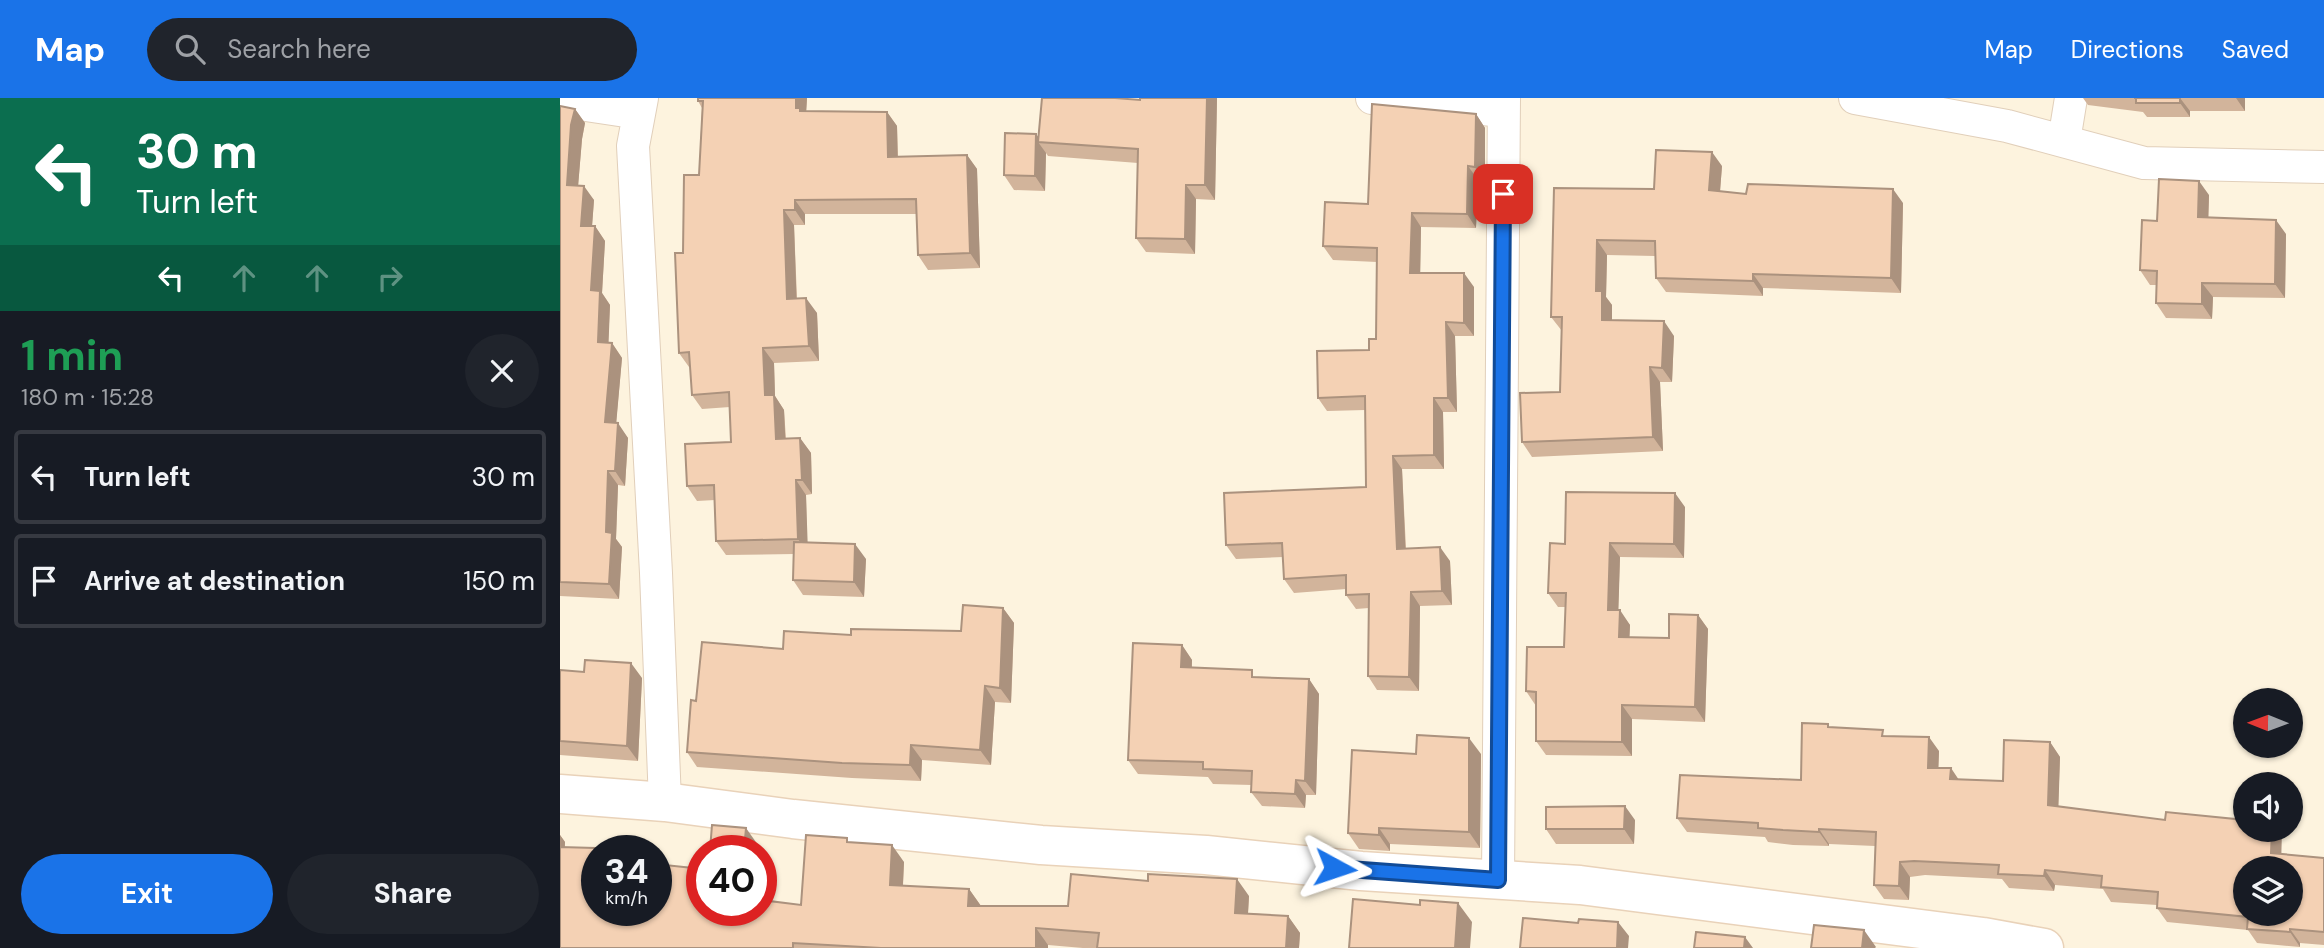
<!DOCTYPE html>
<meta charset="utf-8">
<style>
body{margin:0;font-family:"DM Sans",sans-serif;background:#20242c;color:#f1f3f6;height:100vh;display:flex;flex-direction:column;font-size:26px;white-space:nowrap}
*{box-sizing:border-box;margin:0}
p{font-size:23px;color:#9ea1a6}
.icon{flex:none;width:38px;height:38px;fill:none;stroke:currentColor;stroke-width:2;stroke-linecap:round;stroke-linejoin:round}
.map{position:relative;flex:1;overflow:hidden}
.details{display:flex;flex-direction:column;background:#171b24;width:560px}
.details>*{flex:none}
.hud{background:#0b6e4f;color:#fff;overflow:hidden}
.needle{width:46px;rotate:271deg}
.buttons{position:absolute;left:1673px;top:590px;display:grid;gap:14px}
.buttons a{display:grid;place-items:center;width:70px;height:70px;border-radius:50%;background:#171b24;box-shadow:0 2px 5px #0004;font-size:35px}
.speed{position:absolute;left:21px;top:737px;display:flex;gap:14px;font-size:35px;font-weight:700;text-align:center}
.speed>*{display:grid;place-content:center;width:91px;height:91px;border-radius:50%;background:#171b24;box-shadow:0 2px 5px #0004;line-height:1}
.speed small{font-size:18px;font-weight:400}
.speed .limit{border:10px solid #d22;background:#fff;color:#111}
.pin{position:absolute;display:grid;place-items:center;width:60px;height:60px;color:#fff;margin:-30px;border-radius:14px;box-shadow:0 4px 10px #0006}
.me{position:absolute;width:77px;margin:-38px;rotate:95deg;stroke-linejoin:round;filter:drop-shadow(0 0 5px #0008)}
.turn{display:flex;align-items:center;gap:24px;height:147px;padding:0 21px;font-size:32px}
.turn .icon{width:91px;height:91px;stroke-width:2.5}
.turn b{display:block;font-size:49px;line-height:60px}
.lanes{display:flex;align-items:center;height:66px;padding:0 21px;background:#0003;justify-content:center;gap:35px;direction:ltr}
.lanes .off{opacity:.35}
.round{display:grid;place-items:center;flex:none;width:74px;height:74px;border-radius:37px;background:#20242c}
.headline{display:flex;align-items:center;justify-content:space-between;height:119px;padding:0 21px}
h1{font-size:42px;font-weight:700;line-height:52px;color:#1e9e55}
.cta{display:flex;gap:14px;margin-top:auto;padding:14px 21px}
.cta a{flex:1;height:80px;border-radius:42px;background:#1a73e8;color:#fff;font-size:28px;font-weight:700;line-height:80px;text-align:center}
.cta a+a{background:#20242c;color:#f1f3f6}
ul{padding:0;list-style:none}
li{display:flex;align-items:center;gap:21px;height:94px;margin:0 14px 10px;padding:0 7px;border:4px solid #363941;border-radius:7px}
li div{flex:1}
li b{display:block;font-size:26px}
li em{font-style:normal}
header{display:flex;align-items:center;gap:42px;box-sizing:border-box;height:98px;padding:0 35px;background:#1a73e8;color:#fff}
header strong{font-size:33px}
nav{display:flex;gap:38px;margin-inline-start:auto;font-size:24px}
.search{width:490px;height:63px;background:#20242c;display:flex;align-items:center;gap:18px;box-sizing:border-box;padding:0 24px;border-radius:38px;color:#9ea1a6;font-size:26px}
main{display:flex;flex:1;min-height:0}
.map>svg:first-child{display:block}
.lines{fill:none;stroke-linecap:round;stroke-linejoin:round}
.street-casing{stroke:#e1cfba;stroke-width:34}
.secondary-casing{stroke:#e9d2b9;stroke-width:41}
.street{stroke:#fff;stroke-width:32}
.secondary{stroke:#fff;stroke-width:38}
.wall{fill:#d2b49b}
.shaded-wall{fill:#ab927e}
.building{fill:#f4d1b4;stroke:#ab927e;stroke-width:2;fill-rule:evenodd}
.route-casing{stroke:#114b97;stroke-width:18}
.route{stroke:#1a73e8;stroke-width:12}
</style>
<header>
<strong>Map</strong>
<div class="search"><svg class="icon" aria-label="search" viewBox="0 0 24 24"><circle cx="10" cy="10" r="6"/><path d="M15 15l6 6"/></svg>Search here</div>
<nav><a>Map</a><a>Directions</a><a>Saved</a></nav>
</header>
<main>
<section class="details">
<div class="hud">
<div class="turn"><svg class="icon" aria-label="left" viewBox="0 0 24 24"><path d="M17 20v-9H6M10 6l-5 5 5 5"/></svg><div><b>30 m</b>Turn left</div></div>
<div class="lanes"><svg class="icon" aria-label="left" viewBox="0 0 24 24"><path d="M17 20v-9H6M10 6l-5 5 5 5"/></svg><svg class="icon off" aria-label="ahead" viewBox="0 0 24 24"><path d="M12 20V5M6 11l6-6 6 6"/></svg><svg class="icon off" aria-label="ahead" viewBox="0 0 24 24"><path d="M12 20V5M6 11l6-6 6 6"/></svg><svg class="icon off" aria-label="right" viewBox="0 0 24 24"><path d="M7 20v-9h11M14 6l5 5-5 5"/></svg></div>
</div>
<div class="headline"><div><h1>1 min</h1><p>180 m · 15:28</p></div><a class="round"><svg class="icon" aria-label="close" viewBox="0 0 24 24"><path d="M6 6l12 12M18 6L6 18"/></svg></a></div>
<ul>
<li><svg class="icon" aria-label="left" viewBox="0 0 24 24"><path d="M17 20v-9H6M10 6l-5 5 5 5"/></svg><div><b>Turn left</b></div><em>30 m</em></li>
<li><svg class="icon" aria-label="arrive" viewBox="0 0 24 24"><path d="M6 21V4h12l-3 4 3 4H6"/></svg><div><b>Arrive at destination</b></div><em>150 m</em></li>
</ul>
<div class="cta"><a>Exit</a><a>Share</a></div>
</section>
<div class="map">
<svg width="1764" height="850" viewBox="0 0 1764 850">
<rect width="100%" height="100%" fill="#fdf3de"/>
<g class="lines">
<defs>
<path id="street" d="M82,0L73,48L96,475L105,704
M812,0L943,13
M1295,0L1447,28L1584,65L1764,69
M0,3L79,15
M1504,43L1511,0
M938,782L944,0"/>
<path id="secondary" d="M0,696L105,704L233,721L481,747L646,757L801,773L1020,787L1423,839L1484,850"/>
</defs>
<use href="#street" class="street-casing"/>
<use href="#secondary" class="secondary-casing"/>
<use href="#street" class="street"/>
<use href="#secondary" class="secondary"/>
</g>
<path class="wall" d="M138,0H247L246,13L327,14L337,28L338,59L407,57L417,71L420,170L368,172L358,157L357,116H245V127H234L237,200L257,215L259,263L214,265L215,298L224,312L226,341L240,340L251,355L252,396L246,397L247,445L306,461L304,499L243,497L233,482L234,456L166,457L156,443L155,402L137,403L127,388L171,344L170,309L142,311L132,297L130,269H129L119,255L123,155L139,77L142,10L138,3Z
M657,0L655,102L636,101L635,156L586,154L576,140L578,65L488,58L486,55L485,93L454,92L444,77L476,36L479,40L580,2Z
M1523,0H1685V13H1630V19H1587L1583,14L1528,7Z
M0,8L15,11L25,25L22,41L18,88L34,102L32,128H35L45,143L42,195L50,207L48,245H52L62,260L56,325L68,340L65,388L58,387L56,441L62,449L59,501L0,498Z
M916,16L925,30V82H918L916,130L861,129L860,175L914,189V238H895L897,314H883L884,371H842L846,450L890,463L892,507L860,508L859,593L817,592L808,578L809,510L796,511L786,497V491L734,495L724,481L723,459L676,461L666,447L806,389L805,312L767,313L758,300L809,252L816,241L817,164L773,162L763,148L808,106Z
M1162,68L1160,93L1186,96L1343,105L1341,195L1203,190V198L1106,194L1096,180L1095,158L1047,157L1046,199L1052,207V222L1114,238L1112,284H1100L1103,353L972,359L962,344L1000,294L1002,233L991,219L994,90L1094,91Z
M1649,97L1648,120L1726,136L1725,200L1653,199L1652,221L1606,220L1596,205L1597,187H1590L1580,172L1597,123Z
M1125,409L1124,460L1060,459L1058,512L1070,527L1069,539L1109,540L1138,517L1148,531L1145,624L1072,621V658L986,657L976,643V608L966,593L1004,549L1006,509H998L988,495L1005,446Z
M443,510L454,525L451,605L435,604L431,667L362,662L361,683L292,680L137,669L127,654L136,603L223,551L401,533Z
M622,547L632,562V569L697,579L749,581L759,596L756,697H746L745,710L702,708L691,694L692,687L653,686L648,679L578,676L568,662Z
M0,572L82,580L78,663L0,657Z
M1270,630L1327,638L1379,653L1378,670L1398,681L1443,683L1490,644L1500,659L1498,709L1722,756L1764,760V847L1740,845V849L1697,845L1688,832L1607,824L1597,810V807L1551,804L1543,791L1495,787L1494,793L1449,790L1442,781L1365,777L1350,779L1349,802L1324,801L1314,787L1315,748L1269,746V748L1233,747L1208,744L1205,739L1127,734L1117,720L1241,682Z
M856,656H921L920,750L830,746V753L799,751L788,735Z
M1075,722L1074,746H996L986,731Z
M0,737L5,744V749L37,812H142L241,807L290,744L344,764L343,788L409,791L421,808H508L689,798L688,815L728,818L740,835L739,850H523L488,847V850H0Z"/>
<path class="shaded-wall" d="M236,0H247L246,18L236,10Z
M647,0H657L655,102L645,87Z
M1620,0L1630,13V19L1620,5Z
M1676,0H1685V13Z
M15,11L25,25L22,41L17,101L7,87L11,27Z
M327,14L337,28L338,74L328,59Z
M916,16L925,30V82L915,69Z
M476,36L482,44H478L486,55L485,93L475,78Z
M1152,54L1162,68L1159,106L1149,92Z
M407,57L417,71L420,170L410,155Z
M908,68L918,82L916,130L907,116Z
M1639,83L1649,97L1648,134L1638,119Z
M626,87L636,101L635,156L625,141Z
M24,88L34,102L31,142L21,128Z
M1333,91L1343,105L1341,195L1331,180Z
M235,102L245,116V127L235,112Z
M224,112L234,127L237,215L227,201Z
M852,115L861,129L860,189L850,175Z
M1716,122L1726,136L1725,200L1715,186Z
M35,128L45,143L42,195L50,207L48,259L38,244L31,192Z
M1037,142L1047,157L1046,199L1052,207V236L1042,222L1036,193Z
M904,175L914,189V238L904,225Z
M1193,176L1203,190V198L1193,183Z
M1642,185L1653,199L1652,221L1642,206Z
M246,200L257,215L259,263L249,248Z
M1104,223L1114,238L1112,284L1102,270Z
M886,224L895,238L897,314L888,300Z
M52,245L62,260L55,339L45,324Z
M203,250L214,265L215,298L224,312L226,356L216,341L205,297Z
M1090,269L1100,284L1103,353L1093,339Z
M874,300L883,314L884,371L874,357Z
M58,325L68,340L65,388L55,373Z
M240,340L251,355L252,396L242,382Z
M833,358L842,371L846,464L837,451Z
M48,373L58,387L56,441L62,449L59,501L49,486L46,434Z
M236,382L246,397L248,455L238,441Z
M1115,395L1125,409L1124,460L1114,446Z
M1050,445L1060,459L1058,526L1048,512Z
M295,446L306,461L304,499L294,484Z
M880,449L890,463L892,507L882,493Z
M851,494L860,508L859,593L849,579Z
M443,510L454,525L451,605L440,590Z
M1060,512L1070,527L1069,554L1059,539Z
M1138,517L1148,531L1145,624L1135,609Z
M622,547L632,562L631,584L621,569Z
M71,565L82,580L78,663L67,648Z
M749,581L759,596L756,697L745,683Z
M425,588L435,604L431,667L420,652Z
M1062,607L1072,621V658L1062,644Z
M1369,639L1379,653L1378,684L1368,670Z
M909,640L921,656L920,750L909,734Z
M1490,644L1500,659L1498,722L1488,707Z
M351,647L362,662L361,683L350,667Z
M1391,670L1401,685L1390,681Z
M736,682L746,697L745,710L735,696Z
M1065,708L1075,722L1074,746L1064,731Z
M186,730L198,747V752H184Z
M819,730L830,746V753L819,737Z
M1259,731L1269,746V748L1259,734Z
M1712,732H1722L1721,769L1711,755Z
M0,737L5,744L4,765L0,760Z
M332,747L344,764L342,804L330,787Z
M35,750L37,753V803L33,797Z
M1340,764L1350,779L1349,802L1339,788Z
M1485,772L1495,787L1494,793L1484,778Z
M677,781L689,798L687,832L675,815Z
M409,791L421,808L420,825L408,808Z
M898,805L912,824L910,850H895Z
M728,818L740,835L739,850H726Z
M1058,824L1069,838L1068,850H1057Z
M476,830L488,847V850H476Z
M1730,831L1740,845V849L1730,834Z
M1304,832L1316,849L1315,850H1302Z
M1185,839L1193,850H1184Z"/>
<path class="building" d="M138,0H236V10H240V13L327,14L328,59L407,57L410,155L358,157L356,101L235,102V112H224L227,201L246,200L249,248L203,250L205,297H214L216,341L240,340L242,382H236L238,441L156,443L154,387L127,388L125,346L171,344L169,294L132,297L129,254L119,255L115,155H123L124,77H139L143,3H138Z
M482,0H555L580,2V0H647L645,87H626L625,141L576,140L578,51L478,44Z
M1574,0H1620V5H1576V0Z
M812,6L916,16L915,69L908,68L907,116L852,115L850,175H904V225L886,224L888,300H874V357L833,358L837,451L880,449L882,493L851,494L849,579L808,578L809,496L786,497V477L724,481L722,445L666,447L664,395L806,389L805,298L758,300L757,253L809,252V241H816L817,150L763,148L765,104L808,106Z
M0,8L15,11L11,27L7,87L24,88L21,128H35L31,192L40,193L38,244L52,245L45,324L58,325L55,373H48L46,434L52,435L49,486L0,484Z
M445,35L476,36L475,78L444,77Z
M1096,52L1152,54L1149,92L1186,96L1188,86L1333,91L1331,180L1193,176V183L1096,180L1095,143L1037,142L1036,193H1042V222L1104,223L1102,270L1090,269L1093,339L962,344L960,295L1000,294L1002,219H991L994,90L1094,91Z
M1599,81L1639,83L1638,119L1716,122L1715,186L1642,185V206L1596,205L1597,173L1580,172L1582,122L1597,123Z
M1006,394L1115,395L1114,446L1050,445L1048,512H1060L1059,539L1109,540V516L1138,517L1135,609L1062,607V644L976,643V594L966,593L967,549H1004L1006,495H988L990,445L1005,446Z
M234,444L295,446L294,484L233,482Z
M403,507L443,510L440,590L425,588L420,652L351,647L350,667L282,665L127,654L131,602L136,603L142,544L223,551L224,533L291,537V531L401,533Z
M573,545L622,547L621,569L692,572V579L749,581L745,683L736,682L735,696L691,694L692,673L643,671V664L568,662Z
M25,562L71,565L67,648L0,643V572L24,574Z
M1242,625L1268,626V629L1323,632L1322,638L1369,639L1368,670H1391L1390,681L1443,683L1444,642L1490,644L1488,707L1605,722L1606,714L1685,722V732H1712L1711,755L1764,760V834L1730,831V834L1687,831L1688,819L1597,810L1598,794L1541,789L1542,778L1485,772L1484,778L1438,776L1439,767L1354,763L1340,764L1339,788L1314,787L1316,734L1259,731V734L1223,732L1198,730V725L1117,720L1120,677L1241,682ZM1685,770H1731V816H1685Z
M857,637L909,640V734L819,730V737L788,735L792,652L856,656Z
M1065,708L1064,731H986V709Z
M152,727L186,730L184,752H150Z
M246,737L287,740V744L332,747L330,787L409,791L408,808H508L511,776L588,783V776L677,781L675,815L728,818L726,850H537L539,835L476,830V850H321L233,845V850H0V749L35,750L33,797L37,798V812H96V766L142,771V812H201V802L241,807Z
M793,801L860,807V802L898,805L895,850H789Z
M963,820L1018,825L1019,821L1058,824L1057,850H960Z
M1254,827L1304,832L1302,850H1251Z
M1136,834L1185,839L1184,850H1134Z"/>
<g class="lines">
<defs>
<path id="route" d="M775,770L938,782L943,96"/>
</defs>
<use href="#route" class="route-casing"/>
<use href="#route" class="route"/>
</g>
</svg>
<div class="buttons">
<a><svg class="needle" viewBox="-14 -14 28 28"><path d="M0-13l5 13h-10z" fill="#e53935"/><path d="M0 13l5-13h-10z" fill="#9ea1a6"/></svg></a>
<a><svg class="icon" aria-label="sound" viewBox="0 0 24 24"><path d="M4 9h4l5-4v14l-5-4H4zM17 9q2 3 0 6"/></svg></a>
<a><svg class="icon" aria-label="layers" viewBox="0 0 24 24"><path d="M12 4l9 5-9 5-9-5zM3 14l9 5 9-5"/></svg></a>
</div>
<div class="speed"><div>34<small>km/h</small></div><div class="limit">40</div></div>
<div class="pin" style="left:943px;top:96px;background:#d93025"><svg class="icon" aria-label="arrive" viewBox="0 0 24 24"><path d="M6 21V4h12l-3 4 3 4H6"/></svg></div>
<svg class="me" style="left:775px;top:770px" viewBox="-20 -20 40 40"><path d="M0-17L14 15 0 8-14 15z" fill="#1a73e8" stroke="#fff" stroke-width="4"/></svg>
</div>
</main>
